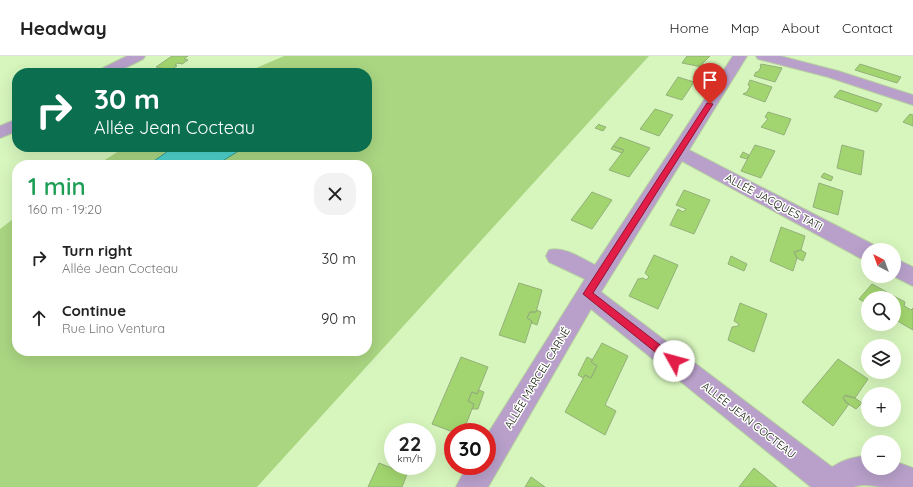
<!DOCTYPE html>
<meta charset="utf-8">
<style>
body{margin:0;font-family:Quicksand,sans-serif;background:#f2f2f2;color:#222;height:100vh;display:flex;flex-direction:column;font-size:15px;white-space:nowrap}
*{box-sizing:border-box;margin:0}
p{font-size:13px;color:#767676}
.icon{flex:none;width:22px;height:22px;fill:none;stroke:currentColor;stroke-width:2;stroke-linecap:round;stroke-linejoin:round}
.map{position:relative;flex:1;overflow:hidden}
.panel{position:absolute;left:12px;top:104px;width:360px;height:196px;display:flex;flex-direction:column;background:#fff;border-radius:16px;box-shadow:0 4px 16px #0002}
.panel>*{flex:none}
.top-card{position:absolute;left:12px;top:12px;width:360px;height:84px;border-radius:16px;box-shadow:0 4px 16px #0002;background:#0b6e4f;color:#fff;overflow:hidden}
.needle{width:26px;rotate:319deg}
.buttons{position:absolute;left:861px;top:187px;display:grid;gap:8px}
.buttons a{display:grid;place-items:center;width:40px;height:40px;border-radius:50%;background:#fff;box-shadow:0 4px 16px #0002;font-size:20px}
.speed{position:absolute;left:384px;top:367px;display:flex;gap:8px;font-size:20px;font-weight:700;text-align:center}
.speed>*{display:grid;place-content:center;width:52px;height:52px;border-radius:50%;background:#fff;box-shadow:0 4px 16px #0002;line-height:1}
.speed small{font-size:10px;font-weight:400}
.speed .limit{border:6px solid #d22;background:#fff;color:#111}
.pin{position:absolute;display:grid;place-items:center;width:34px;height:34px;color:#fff;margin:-41px -17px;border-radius:50% 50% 50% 0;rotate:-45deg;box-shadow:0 0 4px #0007}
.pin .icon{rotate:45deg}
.me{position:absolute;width:44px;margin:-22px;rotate:308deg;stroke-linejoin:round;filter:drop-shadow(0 0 3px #0008)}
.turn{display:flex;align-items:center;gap:14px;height:84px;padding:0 16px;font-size:18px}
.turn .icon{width:52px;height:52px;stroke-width:2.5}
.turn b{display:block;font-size:28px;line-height:34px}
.round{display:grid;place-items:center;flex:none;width:42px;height:42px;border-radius:16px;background:#f2f2f2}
.head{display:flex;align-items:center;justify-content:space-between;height:68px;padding:0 16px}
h1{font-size:24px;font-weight:600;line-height:30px;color:#1e9e55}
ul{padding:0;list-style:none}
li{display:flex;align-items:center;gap:12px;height:60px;padding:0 16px}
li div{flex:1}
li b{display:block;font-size:15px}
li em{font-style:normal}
header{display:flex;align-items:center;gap:24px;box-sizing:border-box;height:56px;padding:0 20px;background:#fff;border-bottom:1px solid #e0e0e0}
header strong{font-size:19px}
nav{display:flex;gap:22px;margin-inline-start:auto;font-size:14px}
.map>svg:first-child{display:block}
.green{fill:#aad682}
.water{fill:#4dd2cc;stroke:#3a9a90}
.building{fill:#a2d56f;stroke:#93b07a}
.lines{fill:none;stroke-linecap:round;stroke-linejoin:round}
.street-casing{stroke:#b7d29f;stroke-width:2}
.street{fill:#b8a0ca;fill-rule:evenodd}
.route{fill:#e11d48;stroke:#92132f}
.labels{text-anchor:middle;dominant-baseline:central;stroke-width:3;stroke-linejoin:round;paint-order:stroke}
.street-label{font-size:11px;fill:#0d1704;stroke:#fff}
</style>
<header>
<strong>Headway</strong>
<nav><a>Home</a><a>Map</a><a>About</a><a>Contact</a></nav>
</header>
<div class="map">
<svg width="913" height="431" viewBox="0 0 913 431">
<rect width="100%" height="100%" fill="#d7f6bd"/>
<path class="green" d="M284,0H649L257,431H0V173L17,160V295H367V109H97L125,91H367V17H245Z"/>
<path class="water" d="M174,91H245L216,109H148Z"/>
<path class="building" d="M172,0H188L184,3L188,4L182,8L178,7L175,9L177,10L170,14L156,11Z
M687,0H710L702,8L704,9L702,11L682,7Z
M761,8L782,12L775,26L754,20L756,16H758L761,11L760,10Z
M860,8L901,21L897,27L855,14Z
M78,13L87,15L83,17H68Z
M134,13L145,16L127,17Z
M678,21L694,26L682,44L666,39Z
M750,24L772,31L765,46L743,38L747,36L750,30L748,29Z
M840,34L882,48L877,56L834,41Z
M655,53L673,59L659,80L640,73Z
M768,56L791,63L784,79L761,71L768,63L765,61Z
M910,58L913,59V70L903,66Z
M599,68L600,69L606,71L603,75L595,72Z
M620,81L650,92L629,121L609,114L624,94L613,90Z
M755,89L775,95L761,122L741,115Z
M842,89L864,95L861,119L837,112Z
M613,90L624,94L622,97L611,93Z
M743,96L749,99L747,103L740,101Z
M824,117L833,121L831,125L821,121Z
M819,127L843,135L838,159L813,151Z
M684,134L710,144L694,178L670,169L678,153L683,156L686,153L676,149Z
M592,136L612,144L592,173L571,164Z
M781,171L805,180L801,194L794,196L797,202L793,215L770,205Z
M801,194L806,197L803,205L797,202L794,196Z
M654,199L678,209L658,253L629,240L638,223L643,222L646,224L649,221L645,217Z
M731,200L747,208L744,215L728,208Z
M519,227L542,234L536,256H530L527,262L532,265L525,287L499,279Z
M872,228L905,246L904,250L911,254L913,252V274L894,263V242H868V248L859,243Z
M740,247L767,258L754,296L728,284L732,271L738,270L739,268L734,265Z
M537,254L541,256L537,269L532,267V265L527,262L530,256H536Z
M602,287L628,300L605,349L616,355L605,379L565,356L585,319L591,322L597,310L591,306Z
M461,301L488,311L477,338L472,336L468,345L474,348L463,376H453L432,368Z
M587,301L593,304L591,306L597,310L591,322L585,319L583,322L578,319Z
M838,303L868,323L855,342L844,340L843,342L849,348L833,370L802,346Z
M479,334L484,336L478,353H472L474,348L468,345L472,336L477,338Z
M846,339L855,342L862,347L856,353L845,346L843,342Z
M379,407L407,418L402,431H368Z
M754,412L777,431H739Z
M531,421L545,431H525Z"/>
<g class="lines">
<defs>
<path id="street" d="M127,0H145L143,3L115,17H97L99,14Z
M733,0H747L689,94L876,190L878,194H868V204L860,202L682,105L601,236L832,411C843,404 855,400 868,400V412H894V405L913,412V431C903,431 893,431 883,431C873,430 863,427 854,431H811L591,253L488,431H456L467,410H487V379L585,223L549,206L546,200L549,194C564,190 581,202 595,209Z
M756,0H780L838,15L913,39V49L828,21L758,3Z
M17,63V75L0,82V70Z
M894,202L913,211V230L893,220Z"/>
</defs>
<use href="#street" class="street-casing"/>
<use href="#street" class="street"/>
</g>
<path class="route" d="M707,47L713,48L593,237L677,302L679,305L677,308L674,310L670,308L583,238Z"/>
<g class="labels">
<g class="street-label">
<text transform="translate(774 146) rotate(28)">ALLÉE JACQUES TATI</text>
<text transform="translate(537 322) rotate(-59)">ALLÉE MARCEL CARNÉ</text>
<text transform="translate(749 364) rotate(38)">ALLÉE JEAN COCTEAU</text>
</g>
</g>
</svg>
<div class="buttons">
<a><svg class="needle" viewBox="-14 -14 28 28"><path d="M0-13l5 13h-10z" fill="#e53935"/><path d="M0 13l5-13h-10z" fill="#767676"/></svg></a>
<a><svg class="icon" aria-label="search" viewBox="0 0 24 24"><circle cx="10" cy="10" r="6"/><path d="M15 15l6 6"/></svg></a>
<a><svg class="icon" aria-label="layers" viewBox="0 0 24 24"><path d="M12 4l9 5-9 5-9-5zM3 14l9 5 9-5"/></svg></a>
<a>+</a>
<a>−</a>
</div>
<div class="speed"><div>22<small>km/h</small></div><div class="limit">30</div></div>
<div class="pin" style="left:710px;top:48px;background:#d93025"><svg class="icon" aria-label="arrive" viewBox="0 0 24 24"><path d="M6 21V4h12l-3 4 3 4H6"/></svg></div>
<svg class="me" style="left:674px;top:305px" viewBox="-20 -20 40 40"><circle r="19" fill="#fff"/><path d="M0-13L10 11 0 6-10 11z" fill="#e11d48"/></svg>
<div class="top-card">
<div class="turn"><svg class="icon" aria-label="right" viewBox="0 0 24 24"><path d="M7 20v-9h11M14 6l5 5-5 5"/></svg><div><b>30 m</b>Allée Jean Cocteau</div></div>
</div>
<section class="panel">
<div class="head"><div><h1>1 min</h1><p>160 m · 19:20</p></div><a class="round"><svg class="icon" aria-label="close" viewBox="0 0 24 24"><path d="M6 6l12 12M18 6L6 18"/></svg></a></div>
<ul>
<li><svg class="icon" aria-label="right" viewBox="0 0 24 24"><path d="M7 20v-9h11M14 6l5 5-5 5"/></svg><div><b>Turn right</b><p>Allée Jean Cocteau</p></div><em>30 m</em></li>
<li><svg class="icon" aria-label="ahead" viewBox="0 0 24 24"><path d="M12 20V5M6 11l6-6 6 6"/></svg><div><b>Continue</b><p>Rue Lino Ventura</p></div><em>90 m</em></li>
</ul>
</section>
</div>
